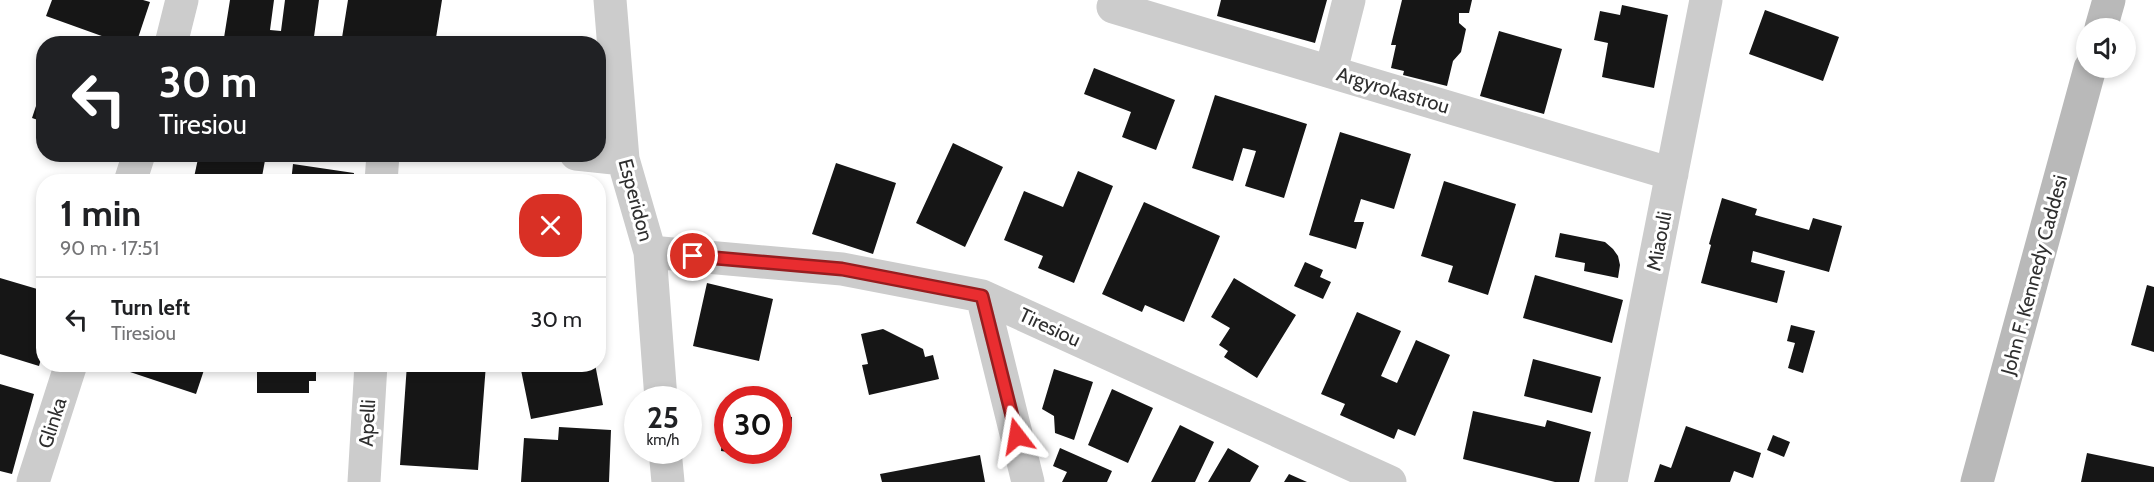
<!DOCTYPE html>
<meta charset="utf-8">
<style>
body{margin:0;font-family:Cabin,sans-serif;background:#f6f6f6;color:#202124;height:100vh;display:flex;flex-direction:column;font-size:22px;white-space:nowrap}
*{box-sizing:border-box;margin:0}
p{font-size:20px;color:#757577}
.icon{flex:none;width:33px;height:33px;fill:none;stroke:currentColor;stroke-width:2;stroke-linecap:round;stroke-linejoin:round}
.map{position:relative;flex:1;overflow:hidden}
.sheet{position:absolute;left:36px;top:174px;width:570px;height:198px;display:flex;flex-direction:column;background:#fff;border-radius:24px;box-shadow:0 3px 9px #0003}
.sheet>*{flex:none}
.hud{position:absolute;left:36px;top:36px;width:570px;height:126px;border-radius:24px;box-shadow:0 3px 9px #0003;background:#202124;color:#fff;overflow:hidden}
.buttons{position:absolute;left:2076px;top:18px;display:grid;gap:12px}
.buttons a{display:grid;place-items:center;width:60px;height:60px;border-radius:50%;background:#fff;box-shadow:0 3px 9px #0003;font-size:30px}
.speed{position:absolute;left:624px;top:386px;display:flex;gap:12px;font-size:30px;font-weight:700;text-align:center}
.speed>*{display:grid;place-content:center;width:78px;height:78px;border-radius:50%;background:#fff;box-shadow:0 3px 9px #0003;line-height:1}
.speed small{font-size:15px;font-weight:400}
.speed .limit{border:9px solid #d22;background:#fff;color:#111}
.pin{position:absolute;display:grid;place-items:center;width:51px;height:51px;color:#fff;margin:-26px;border:3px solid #fff;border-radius:50%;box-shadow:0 2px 6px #0007}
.me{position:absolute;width:66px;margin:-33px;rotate:346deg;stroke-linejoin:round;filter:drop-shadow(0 0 4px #0008)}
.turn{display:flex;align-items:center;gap:21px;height:126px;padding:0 24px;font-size:27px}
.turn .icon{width:78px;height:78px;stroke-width:2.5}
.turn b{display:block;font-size:42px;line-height:51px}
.round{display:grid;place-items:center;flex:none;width:63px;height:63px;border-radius:24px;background:#f6f6f6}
.summary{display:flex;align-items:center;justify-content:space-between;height:102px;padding:0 24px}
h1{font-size:36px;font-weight:700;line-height:45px}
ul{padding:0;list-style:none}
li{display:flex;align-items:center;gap:18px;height:84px;padding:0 24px;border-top:2px solid #e0e0e0}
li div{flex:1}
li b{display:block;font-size:22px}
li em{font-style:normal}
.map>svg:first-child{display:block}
.building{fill:#161616}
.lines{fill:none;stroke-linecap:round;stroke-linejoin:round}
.street{stroke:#ccc;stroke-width:33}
.secondary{stroke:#b9b9b9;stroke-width:33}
.route-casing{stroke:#971d1f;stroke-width:15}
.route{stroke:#e92d30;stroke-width:10}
.labels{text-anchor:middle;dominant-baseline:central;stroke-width:6;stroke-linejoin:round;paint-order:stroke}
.street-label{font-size:20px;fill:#2f2f2f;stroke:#fff}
</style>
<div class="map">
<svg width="2154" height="482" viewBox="0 0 2154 482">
<rect width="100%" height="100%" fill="#fff"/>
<path class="building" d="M52,0H143L150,2L136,44H124L46,16Z
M230,0H274L270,30L281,31L285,0H319L313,44H223Z
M348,0H442L435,44H341Z
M1221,0H1327L1315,43L1217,16Z
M1402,0H1472L1469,13H1459V23L1466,29L1461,52L1453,61L1447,86L1403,75L1404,71L1391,68L1396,45H1391Z
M1622,5L1668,15L1654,88L1602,77L1608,43L1594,40L1600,11L1620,15Z
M1765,10L1839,37L1823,81L1749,54Z
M1499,31L1562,49L1544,114L1480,96Z
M1094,68L1175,100L1156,150L1122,137L1131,112L1084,94Z
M43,85H44V122L32,118Z
M1215,95L1307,124L1284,198L1245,186L1256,151L1243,148L1233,181L1192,168Z
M1340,132L1411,154L1394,209L1361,199L1354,222H1364L1356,249L1309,235Z
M953,143L1003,167L965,247L916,223Z
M199,154L266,155L261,182H193Z
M836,163L896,183L873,254L812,234Z
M293,164L354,173L353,182H291Z
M1078,171L1113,186L1074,283L1038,268L1043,256L1004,240L1024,191L1063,207Z
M1444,181L1516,204L1488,295L1448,282L1453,266L1421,256Z
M1722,198L1757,209L1755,215L1809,230L1813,218L1842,226L1829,272L1753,251L1751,262L1785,271L1777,303L1701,283L1711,245L1709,244Z
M1144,202L1220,236L1184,322L1145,305L1142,312L1102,294Z
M1560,233L1605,242L1613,249L1618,256L1620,265L1618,278L1584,271L1585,263L1555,257Z
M1305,262L1323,270L1320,277L1331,282L1323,299L1294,286Z
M1535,275L1623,300L1612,343L1523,318Z
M0,278L44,291V349L39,366L0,354Z
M1234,278L1296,315L1257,378L1224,357L1228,351L1219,345L1230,328L1211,317Z
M707,283L773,299L759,361L693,346Z
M2147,285L2154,287V352L2131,345Z
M1357,312L1401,331L1381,376L1397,383L1416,340L1450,355L1415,436L1398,429L1394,439L1340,415L1345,404L1321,394Z
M1791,325L1815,331L1803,373L1788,368L1795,343L1787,341Z
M883,329L923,349L925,357L933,355L939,379L869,395L862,365L868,364L861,334Z
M1533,359L1601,377L1592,413L1524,396Z
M122,364H206L196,394L121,369Z
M257,364H316V381H309V393H257Z
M407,364H486L478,470L400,465Z
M550,364H595L603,405L531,419L521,370Z
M1054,369L1093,382L1074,440L1055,433L1054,416L1042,409Z
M0,384L34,394L12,474L0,471Z
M1112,389L1153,408L1128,463L1088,445Z
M1473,411L1545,427L1547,420L1591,432L1579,482H1555L1463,459Z
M724,412H728V452L721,451Z
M778,416L792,417L791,433L778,432Z
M1180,425L1214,442L1195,482H1151Z
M1686,426L1761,453L1753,478L1734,471L1730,482H1654L1660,464L1671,468Z
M559,427L611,430L609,482H521L524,438L558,440Z
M1773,435L1790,442L1784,457L1767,450Z
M1060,448L1112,471L1107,482H1062L1067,472L1053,466Z
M1228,448L1259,466L1250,482H1208Z
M730,450H774V455L730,452Z
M2087,453L2154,467V482H2081Z
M980,455L985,482H882L880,474Z
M1289,474L1307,482H1284Z"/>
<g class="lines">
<path class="street" d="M610,0L623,159L650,252L661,399
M1113,7L1672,174
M171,44L182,0
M1331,71L1349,0
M576,154L623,159
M130,182L139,154
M381,182L383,154
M650,252L842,269L982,296L1390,482
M982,296L1028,482
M665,450L668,482
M33,482L71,364
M364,482L371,364
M1611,482L1706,0"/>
<path class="secondary" d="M2101,28L2109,0
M1977,482L2090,68"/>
</g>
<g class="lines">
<defs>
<path id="route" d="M693,256L842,269L982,296L1017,436"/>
</defs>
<use href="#route" class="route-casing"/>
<use href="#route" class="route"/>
</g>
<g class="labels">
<g class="street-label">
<text transform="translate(1393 90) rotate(17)">Argyrokastrou</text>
<text transform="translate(636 200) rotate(75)">Esperidon</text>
<text transform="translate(1659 241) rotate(-79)">Miaouli</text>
<text transform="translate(2034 275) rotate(-75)">John F. Kennedy Caddesi</text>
<text transform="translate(1050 327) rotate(25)">Tiresiou</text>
<text transform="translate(52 423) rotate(-72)">Glinka</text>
<text transform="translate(367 423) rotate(-87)">Apelli</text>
</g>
</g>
</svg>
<div class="buttons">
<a><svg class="icon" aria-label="sound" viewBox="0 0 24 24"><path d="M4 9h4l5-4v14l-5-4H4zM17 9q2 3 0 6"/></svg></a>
</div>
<div class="speed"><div>25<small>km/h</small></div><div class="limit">30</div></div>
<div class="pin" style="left:693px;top:256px;background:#d93025"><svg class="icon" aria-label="arrive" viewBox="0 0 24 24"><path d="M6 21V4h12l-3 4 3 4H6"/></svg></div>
<svg class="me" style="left:1017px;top:436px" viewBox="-20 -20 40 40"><path d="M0-17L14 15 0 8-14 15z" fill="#e92d30" stroke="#fff" stroke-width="4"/></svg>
<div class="hud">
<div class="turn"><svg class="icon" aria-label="left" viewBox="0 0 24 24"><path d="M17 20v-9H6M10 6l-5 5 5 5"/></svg><div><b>30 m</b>Tiresiou</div></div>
</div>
<section class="sheet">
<div class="summary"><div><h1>1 min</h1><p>90 m · 17:51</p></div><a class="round" style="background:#d93025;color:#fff"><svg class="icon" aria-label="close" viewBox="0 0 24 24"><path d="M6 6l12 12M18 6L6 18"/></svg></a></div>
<ul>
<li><svg class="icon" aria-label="left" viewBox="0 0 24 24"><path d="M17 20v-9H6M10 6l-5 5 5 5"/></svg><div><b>Turn left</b><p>Tiresiou</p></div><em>30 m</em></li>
</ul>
</section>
</div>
